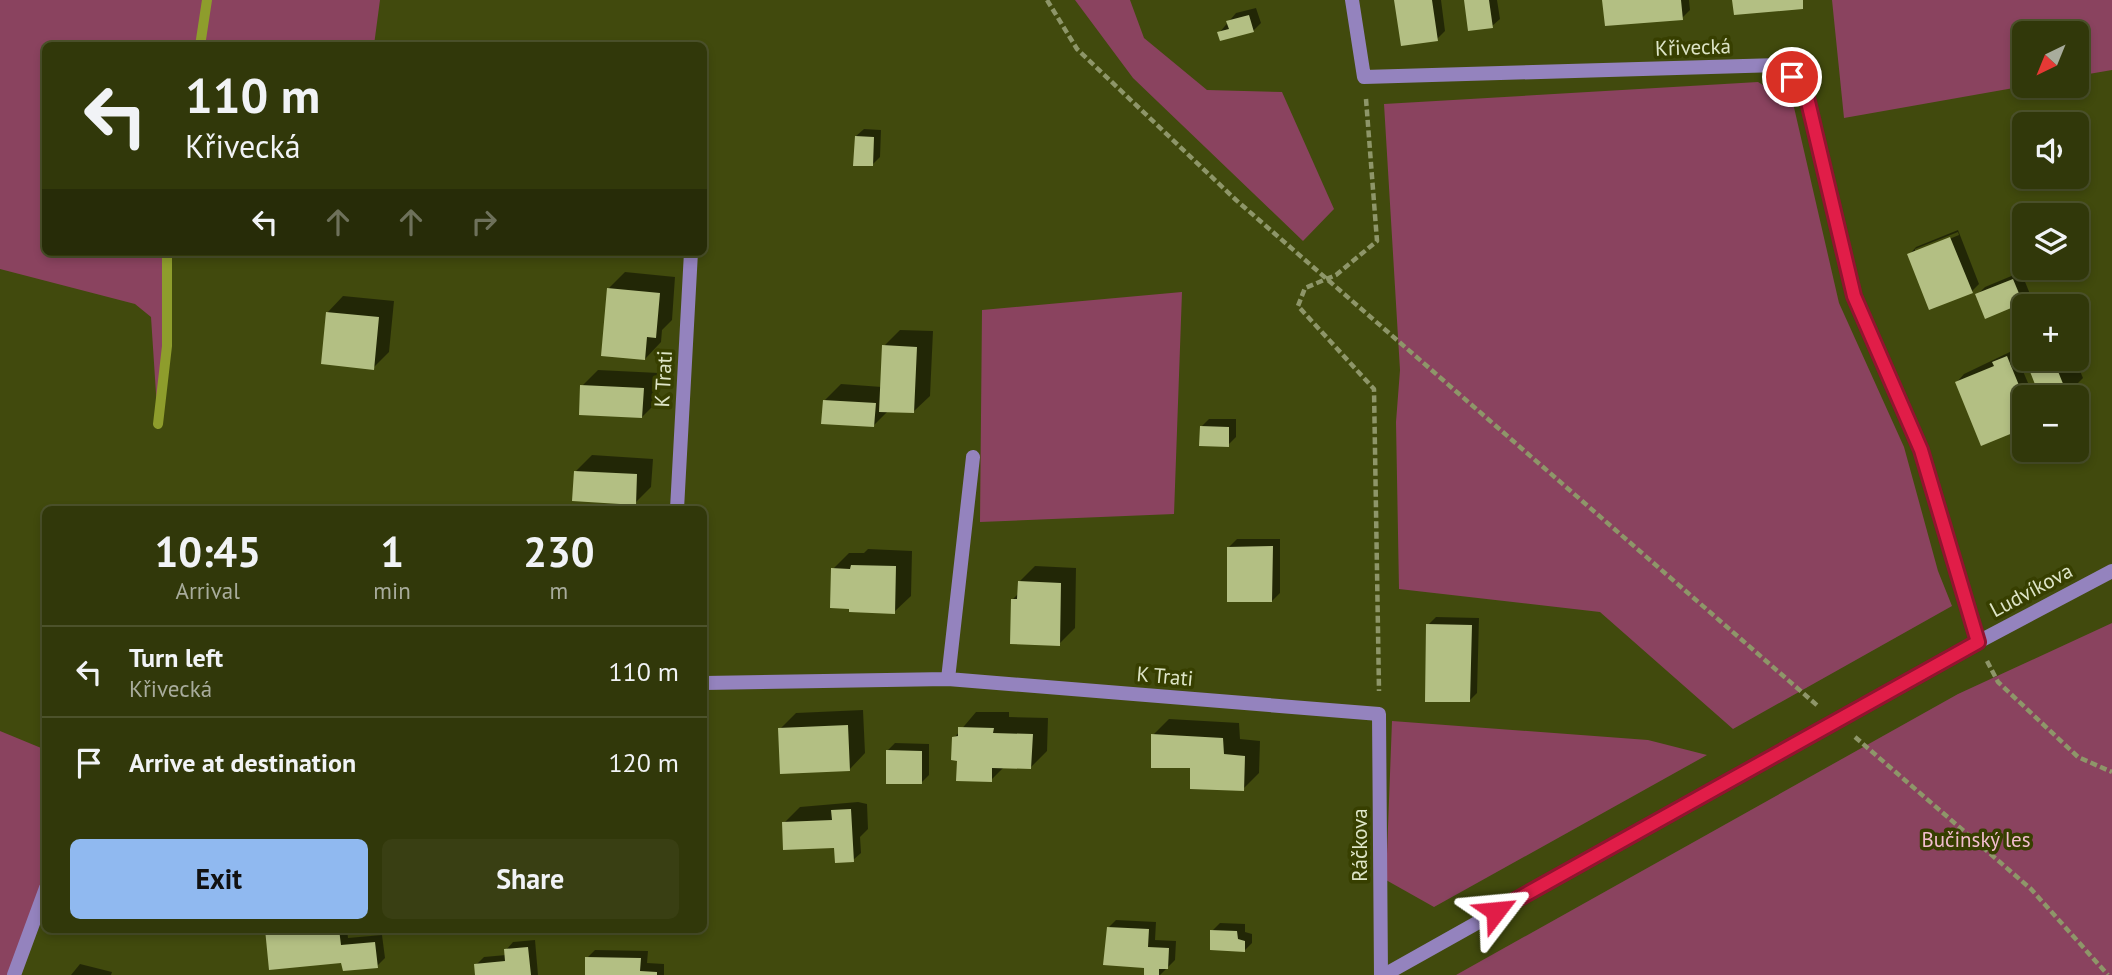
<!DOCTYPE html>
<meta charset="utf-8">
<style>
body{margin:0;font-family:"PT Sans",sans-serif;background:#393f13;color:#f1f3f6;height:100vh;display:flex;flex-direction:column;font-size:26px;white-space:nowrap}
*{box-sizing:border-box;margin:0}
p{font-size:23px;color:#a8ac9c}
.icon{flex:none;width:38px;height:38px;fill:none;stroke:currentColor;stroke-width:2;stroke-linecap:round;stroke-linejoin:round}
.map{position:relative;flex:1;overflow:hidden}
.details{position:absolute;left:42px;top:506px;width:665px;height:427px;display:flex;flex-direction:column;background:#31380a;border-radius:10px;box-shadow:0 4px 10px #0003,0 0 0 2px #4c522b}
.details>*{flex:none}
.guide{position:absolute;left:42px;top:42px;width:665px;height:214px;border-radius:10px;box-shadow:0 4px 10px #0003,0 0 0 2px #4c522b;background:#31380a;color:#f1f3f6;overflow:hidden}
.needle{width:46px;rotate:223deg}
.tools{position:absolute;left:2012px;top:21px;display:grid;gap:14px}
.tools a{display:grid;place-items:center;width:77px;height:77px;border-radius:10px;background:#31380a;box-shadow:0 4px 10px #0003,0 0 0 2px #4c522b;font-size:35px}
.pin{position:absolute;display:grid;place-items:center;width:60px;height:60px;color:#fff;margin:-30px;border:4px solid #fff;border-radius:50%;box-shadow:0 2px 7px #0007}
.me{position:absolute;width:77px;margin:-38px;rotate:61deg;stroke-linejoin:round;filter:drop-shadow(0 0 5px #0008)}
.turn{display:flex;align-items:center;gap:24px;height:147px;padding:0 28px;font-size:32px}
.turn .icon{width:91px;height:91px;stroke-width:2.5}
.turn b{display:block;font-size:49px;line-height:60px}
.lanes{display:flex;align-items:center;height:66px;padding:0 28px;background:#0003;justify-content:center;gap:35px;direction:ltr}
.lanes .off{opacity:.35}
.eta{display:flex;justify-content:space-evenly;align-items:center;height:119px;text-align:center}
.eta b{font-size:42px;font-weight:800;line-height:49px}
.cta{display:flex;gap:14px;margin-top:auto;padding:14px 28px}
.cta a{flex:1;height:80px;border-radius:10px;background:#90b9f0;color:#111;font-size:28px;font-weight:800;line-height:80px;text-align:center}
.cta a+a{background:#393f13;color:#f1f3f6}
ul{padding:0;list-style:none}
li{display:flex;align-items:center;gap:21px;height:91px;padding:0 28px;border-top:2px solid #4c522b}
li div{flex:1}
li b{display:block;font-size:26px}
li em{font-style:normal}
.map>svg:first-child{display:block}
.green{fill:#8a435f}
.shadow{fill:#0007;fill-rule:evenodd}
.lines{fill:none;stroke-linecap:round;stroke-linejoin:round}
.stream{stroke:#8e9d2c;stroke-width:10}
.building{fill:#b3bf83}
.path{stroke:#8e9669;stroke-width:4.5;stroke-dasharray:7 3.5;stroke-linecap:butt}
.minor{stroke:#9483be;stroke-width:14}
.tertiary{stroke:#9483be;stroke-width:14}
.route-casing{stroke:#92132f;stroke-width:18}
.route{stroke:#e11d48;stroke-width:12}
.labels{text-anchor:middle;dominant-baseline:central;stroke-width:7;stroke-linejoin:round;paint-order:stroke}
.street-label{font-size:21px;fill:#dee5c7;stroke:#373f00}
.park-label{font-size:21px;fill:#f3bdcf;stroke:#373f00}
</style>
<div class="map">
<svg width="2112" height="975" viewBox="0 0 2112 975">
<rect width="100%" height="100%" fill="#414a0d"/>
<path class="green" d="M0,0H380L374,45L46,46V252H167V346L158,424L151,317L135,304L0,269Z
M1075,0H1130L1144,38L1207,90L1282,92L1334,209L1303,241L1133,78Z
M1832,0H2112V70L2077,76V33H2025V86L1844,118Z
M1758,82L1793,103L1839,303L1904,447L1938,571L1952,606L1733,729L1600,612L1399,589L1396,422L1400,370L1384,104Z
M1182,292L1174,514L980,522L982,310Z
M2112,623V975H1456L1958,694Z
M1392,721L1648,740L1707,755L1434,907L1386,880Z
M0,731L46,750L45,879L8,975H0Z"/>
<path class="shadow" d="M1397,0H1441L1445,31L1437,39Z
M1466,0H1497L1500,19L1492,26Z
M1604,0H1689L1690,10L1682,18Z
M1256,8L1261,23L1253,31L1219,33L1236,13Z
M864,129L881,130L880,157L872,165L856,136Z
M1958,230L1979,284L1972,291L1909,255L1916,247ZM1958,232L1959,235L1915,253V249Z
M625,272L675,277L672,320L662,330L661,342L645,359L608,289Z
M2021,272L2030,294L2022,302L1977,295L1985,287Z
M343,296L394,301L389,352L373,368L327,313Z
M900,330L933,331L930,396L913,412L888,411L874,425L825,400L841,384L882,387L884,346Z
M2014,350L2034,397H2025V427L1957,382L1964,374Z
M2027,359H2075L2083,378L2067,394L2042,397Z
M598,370L659,373L658,401L642,417L582,386Z
M1209,419H1236V437L1228,445L1201,427Z
M592,455L653,459L651,487L635,503L576,471Z
M1237,539H1280V593L1272,601L1229,547Z
M868,549L912,551L911,596L894,612L851,607L833,569L849,553H864Z
M1035,566L1076,568L1075,628L1059,644L1013,599L1019,593V582Z
M1436,617L1479,618L1477,693L1469,701L1428,625Z
M863,710L865,753L849,770L780,729L796,713Z
M976,712H1009V717L1048,718L1047,751L1031,767H1004L991,780L959,759L954,738Z
M1169,719L1239,723L1240,739L1260,741L1259,773L1243,789L1192,767L1153,735Z
M895,743L929,744V775L921,783L888,750Z
M858,802L867,804L868,829L860,837L861,853L853,860L835,846L784,823L800,807Z
M1116,920L1156,922L1155,940L1176,941L1175,960L1160,975H1146V967L1108,928Z
M1220,923L1245,924V932L1252,934V943L1244,951L1212,931Z
M267,929H347L348,938L382,935L385,958L377,966L343,961Z
M535,940L538,975H477L476,965L484,957L506,955V950L513,942Z
M595,950L648,951L647,963L664,964V975H586L587,958Z
M80,964L112,972L111,975H71Z"/>
<g class="lines">
<path class="stream" d="M200,46L207,0
M158,424L167,346V252"/>
</g>
<path class="building" d="M1394,0H1432L1438,41L1401,46Z
M1464,0H1489L1493,28L1468,31Z
M1602,0H1681L1683,20L1605,26Z
M1732,0H1803V9L1734,15Z
M1249,15L1254,32L1220,41L1217,32L1229,29L1226,21Z
M855,136L874,137L873,166H853Z
M1950,237L1973,293L1929,310L1907,254Z
M2013,279L2023,303L1985,319L1975,294Z
M607,288L660,293L656,338L647,337L645,360L601,356Z
M326,312L379,317L374,370L321,364Z
M882,345L917,347L914,413L879,412Z
M2007,356L2025,400V428L1981,446L1955,382L1994,366L1992,362Z
M2025,359H2053L2068,396L2040,397Z
M580,385L644,388L642,418L579,415Z
M823,400L876,403L874,427L821,424Z
M1200,426L1229,427V447L1199,446Z
M574,471L637,474L636,505L572,501Z
M1273,546L1272,602H1227V547Z
M851,565L896,566L895,614L849,612V609L830,608L831,568L850,569Z
M1018,581L1061,583L1060,646L1010,644L1011,599H1017Z
M1426,624L1472,625L1470,702H1425Z
M848,725L850,771L780,774L778,728Z
M958,727L994,728L993,733L1033,734L1031,769L992,768V782L956,781L957,761L951,760L952,737L958,736Z
M1151,734L1223,738L1224,754L1245,756L1244,791L1190,789V768H1151Z
M886,750L922,751V784H886Z
M851,809L854,862L835,863L834,848L783,850L782,822L832,820L831,810Z
M1107,927L1149,929L1148,947L1169,948L1168,969H1159V975H1144V968L1103,965Z
M265,929H339L341,945L375,942L378,968L343,971L341,963L269,970Z
M1210,930L1237,931L1238,939L1245,941V952L1210,950Z
M528,947L531,975H475L474,964L505,961L504,949Z
M585,957L641,958L640,971L657,972V975H585Z"/>
<g class="lines">
<path class="path" d="M1047,0L1077,49L1236,200L1819,707
M1366,99L1377,241L1336,275L1305,288L1298,306L1374,389L1379,691
M1987,661L1998,682L2078,757L2112,772
M1855,737L2031,889L2108,975"/>
<path class="minor" d="M1352,0L1364,77L1779,65L1805,89L1854,296L1921,450L1978,642
M677,509L691,252
M948,679L973,457
M704,683L948,679L1379,714L1381,975
M14,975L46,888"/>
<path class="tertiary" d="M1384,975L1978,642L2112,571"/>
</g>
<g class="lines">
<defs>
<path id="route" d="M1496,911L1978,642L1921,450L1854,296L1805,89L1792,77"/>
</defs>
<use href="#route" class="route-casing"/>
<use href="#route" class="route"/>
</g>
<g class="labels">
<g class="street-label">
<text transform="translate(1693 47) rotate(-2)">Křivecká</text>
<text transform="translate(663 379) rotate(-87)">K Trati</text>
<text transform="translate(2031 590) rotate(-28)">Ludvíkova</text>
<text transform="translate(1165 676) rotate(5)">K Trati</text>
<text transform="translate(1359 845) rotate(-90)">Ráčkova</text>
</g>
<g class="park-label">
<text x="1976" y="839">Bučinský les</text>
</g>
</g>
</svg>
<div class="tools">
<a><svg class="needle" viewBox="-14 -14 28 28"><path d="M0-13l5 13h-10z" fill="#e53935"/><path d="M0 13l5-13h-10z" fill="#a8ac9c"/></svg></a>
<a><svg class="icon" aria-label="sound" viewBox="0 0 24 24"><path d="M4 9h4l5-4v14l-5-4H4zM17 9q2 3 0 6"/></svg></a>
<a><svg class="icon" aria-label="layers" viewBox="0 0 24 24"><path d="M12 4l9 5-9 5-9-5zM3 14l9 5 9-5"/></svg></a>
<a>+</a>
<a>−</a>
</div>
<div class="pin" style="left:1792px;top:77px;background:#d93025"><svg class="icon" aria-label="arrive" viewBox="0 0 24 24"><path d="M6 21V4h12l-3 4 3 4H6"/></svg></div>
<svg class="me" style="left:1496px;top:911px" viewBox="-20 -20 40 40"><path d="M0-17L14 15 0 8-14 15z" fill="#e11d48" stroke="#fff" stroke-width="4"/></svg>
<div class="guide">
<div class="turn"><svg class="icon" aria-label="left" viewBox="0 0 24 24"><path d="M17 20v-9H6M10 6l-5 5 5 5"/></svg><div><b>110 m</b>Křivecká</div></div>
<div class="lanes"><svg class="icon" aria-label="left" viewBox="0 0 24 24"><path d="M17 20v-9H6M10 6l-5 5 5 5"/></svg><svg class="icon off" aria-label="ahead" viewBox="0 0 24 24"><path d="M12 20V5M6 11l6-6 6 6"/></svg><svg class="icon off" aria-label="ahead" viewBox="0 0 24 24"><path d="M12 20V5M6 11l6-6 6 6"/></svg><svg class="icon off" aria-label="right" viewBox="0 0 24 24"><path d="M7 20v-9h11M14 6l5 5-5 5"/></svg></div>
</div>
<section class="details">
<div class="eta">
<div><b>10:45</b><p>Arrival</p></div>
<div><b>1</b><p>min</p></div>
<div><b>230</b><p>m</p></div>
</div>
<ul>
<li><svg class="icon" aria-label="left" viewBox="0 0 24 24"><path d="M17 20v-9H6M10 6l-5 5 5 5"/></svg><div><b>Turn left</b><p>Křivecká</p></div><em>110 m</em></li>
<li><svg class="icon" aria-label="arrive" viewBox="0 0 24 24"><path d="M6 21V4h12l-3 4 3 4H6"/></svg><div><b>Arrive at destination</b></div><em>120 m</em></li>
</ul>
<div class="cta"><a>Exit</a><a>Share</a></div>
</section>
</div>
